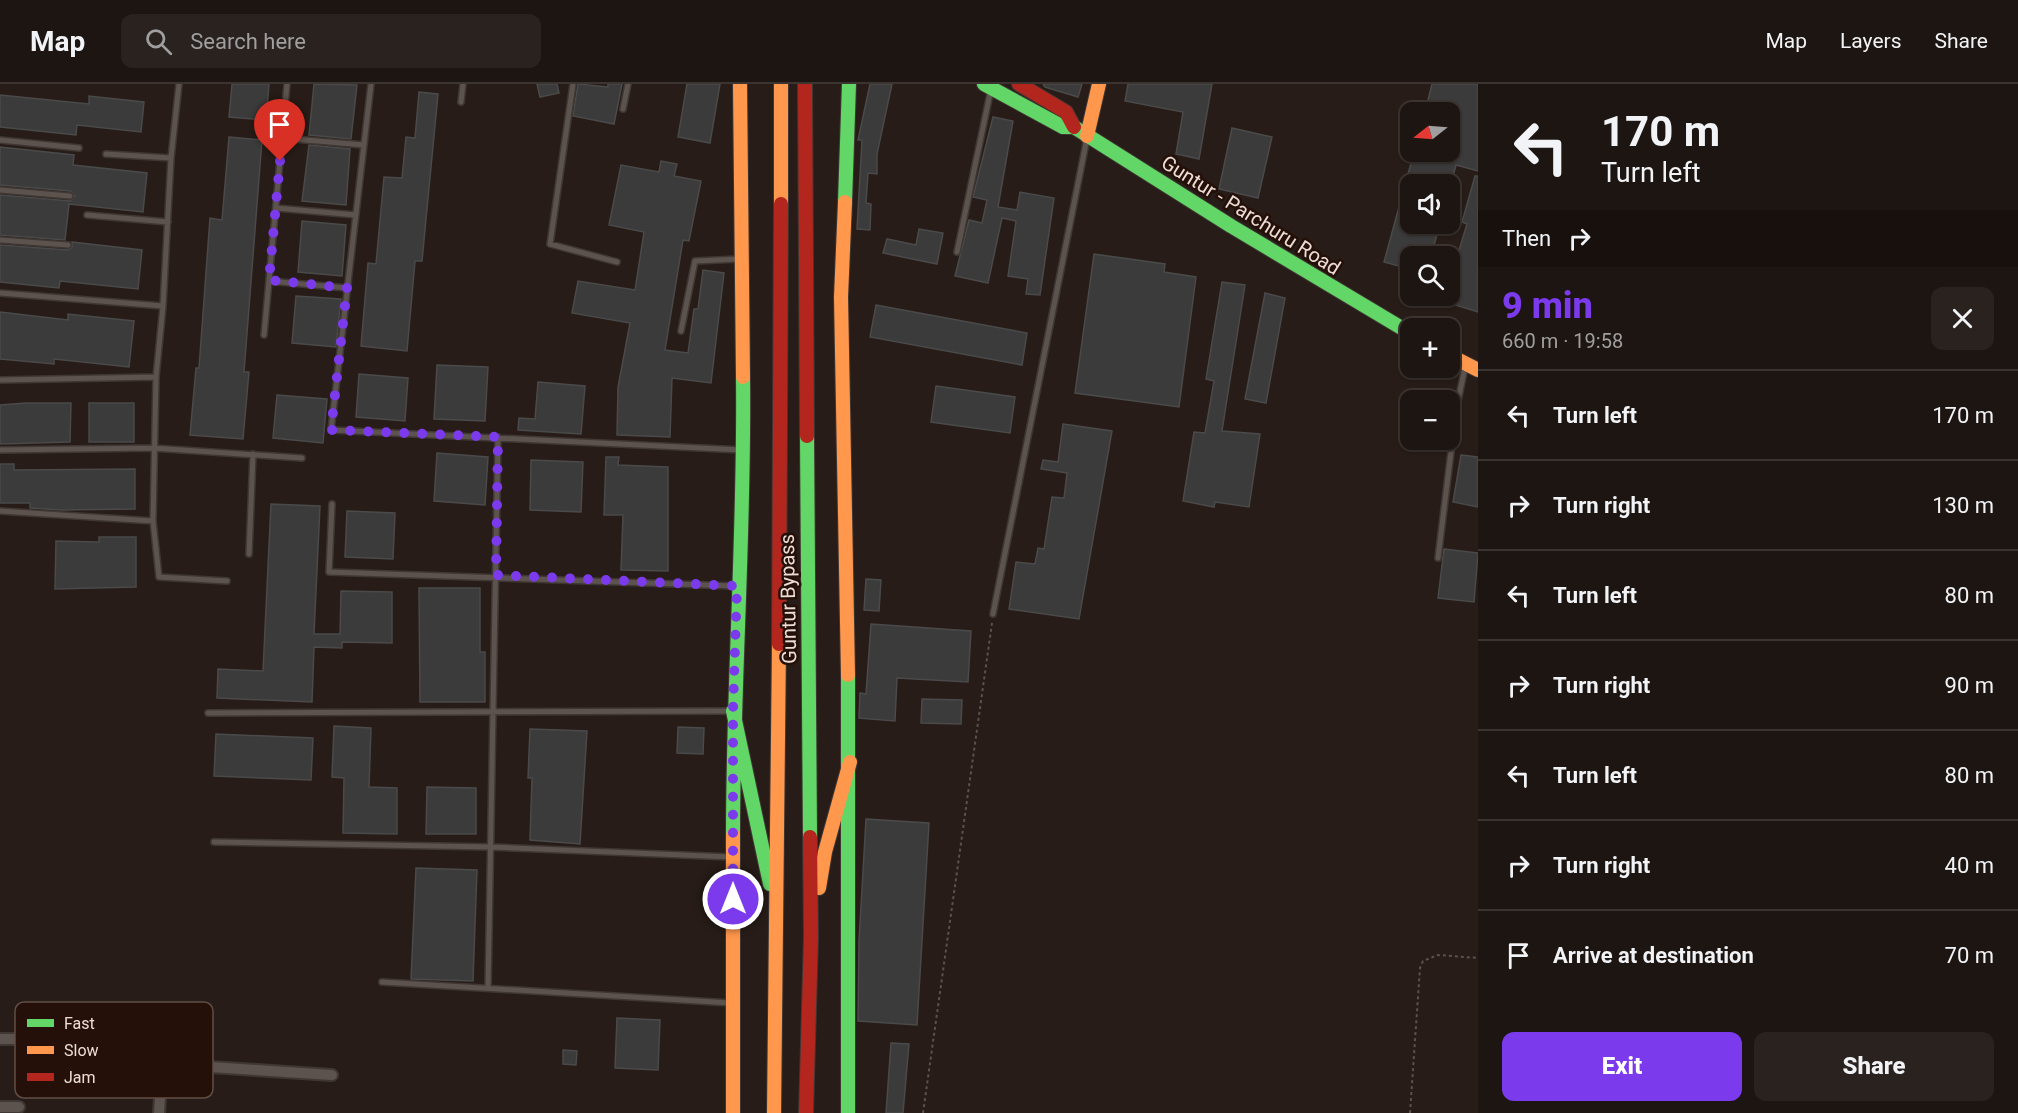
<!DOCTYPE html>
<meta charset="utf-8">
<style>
body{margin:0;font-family:Roboto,sans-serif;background:#2a221f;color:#f1f3f6;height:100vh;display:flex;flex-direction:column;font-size:22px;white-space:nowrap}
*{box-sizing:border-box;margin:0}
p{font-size:20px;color:#a09f9f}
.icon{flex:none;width:33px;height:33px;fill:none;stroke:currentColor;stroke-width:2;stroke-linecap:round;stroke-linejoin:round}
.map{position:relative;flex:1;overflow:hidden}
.side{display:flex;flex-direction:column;background:#1d1511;width:540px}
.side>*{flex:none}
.hud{background:#1d1511;color:#f1f3f6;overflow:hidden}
.needle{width:39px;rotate:253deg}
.buttons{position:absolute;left:1400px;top:18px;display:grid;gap:12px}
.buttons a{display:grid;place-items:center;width:60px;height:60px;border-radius:12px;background:#1d1511;box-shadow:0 2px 4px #0004,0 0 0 2px #3b3431;font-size:30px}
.pin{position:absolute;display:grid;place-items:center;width:51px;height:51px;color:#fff;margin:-62px -26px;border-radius:50% 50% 50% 0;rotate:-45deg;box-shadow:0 0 6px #0007}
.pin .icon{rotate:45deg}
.me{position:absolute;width:66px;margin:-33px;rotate:0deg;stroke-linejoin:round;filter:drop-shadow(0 0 4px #0008)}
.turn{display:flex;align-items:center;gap:21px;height:126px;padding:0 24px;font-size:27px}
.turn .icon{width:78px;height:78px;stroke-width:2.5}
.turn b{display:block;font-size:42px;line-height:51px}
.then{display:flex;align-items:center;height:57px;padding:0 24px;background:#0003;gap:12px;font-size:22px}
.round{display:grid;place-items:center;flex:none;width:63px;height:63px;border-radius:12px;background:#2a221f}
.head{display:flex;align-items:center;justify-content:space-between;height:102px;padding:0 24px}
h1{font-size:36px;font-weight:800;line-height:45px;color:#7c3aed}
.button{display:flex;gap:12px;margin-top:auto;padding:12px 24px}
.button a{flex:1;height:69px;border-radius:12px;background:#7c3aed;color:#fff;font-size:24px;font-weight:800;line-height:69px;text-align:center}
.button a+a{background:#2a221f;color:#f1f3f6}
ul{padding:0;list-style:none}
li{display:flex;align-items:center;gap:18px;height:90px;padding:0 24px;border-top:2px solid #3b3431}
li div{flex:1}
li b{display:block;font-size:22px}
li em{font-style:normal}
header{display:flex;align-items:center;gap:36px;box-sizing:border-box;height:84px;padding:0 30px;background:#1d1511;border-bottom:2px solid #3b3431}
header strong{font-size:28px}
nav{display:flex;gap:33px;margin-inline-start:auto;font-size:21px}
.search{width:420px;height:54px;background:#2a221f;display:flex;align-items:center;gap:15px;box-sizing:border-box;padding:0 21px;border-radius:12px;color:#a09f9f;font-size:22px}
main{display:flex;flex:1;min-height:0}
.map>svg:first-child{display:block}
.building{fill:#3c3b3b;stroke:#4a4a4a;stroke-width:1.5}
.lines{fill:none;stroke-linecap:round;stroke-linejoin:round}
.lane-casing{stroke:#3f3733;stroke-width:8}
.street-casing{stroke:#3f3733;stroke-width:14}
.fast-casing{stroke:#3f3733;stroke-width:16}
.slow-casing{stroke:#3f3733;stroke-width:16}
.jam-casing{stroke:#3f3733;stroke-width:16}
.path{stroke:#5b524f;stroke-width:2;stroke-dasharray:3 3;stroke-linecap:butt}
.lane{stroke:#5c524e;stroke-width:5}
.street{stroke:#5c524e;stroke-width:10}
.fast{stroke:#63d668;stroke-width:14}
.slow{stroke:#ff974d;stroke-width:14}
.jam{stroke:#b3261e;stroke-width:14}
.route{stroke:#7c3aed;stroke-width:10;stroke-dasharray:0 18}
.labels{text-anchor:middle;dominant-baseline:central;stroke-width:5;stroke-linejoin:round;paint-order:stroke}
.street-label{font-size:20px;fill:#edddd7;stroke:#241008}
.key{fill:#241008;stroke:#604e46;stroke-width:1.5}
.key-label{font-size:16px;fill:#edddd7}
</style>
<header>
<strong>Map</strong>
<div class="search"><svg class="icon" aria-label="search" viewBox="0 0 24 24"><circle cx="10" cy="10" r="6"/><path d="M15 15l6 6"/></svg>Search here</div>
<nav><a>Map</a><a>Layers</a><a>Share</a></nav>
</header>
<main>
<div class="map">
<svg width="1478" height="1029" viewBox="0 0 1478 1029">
<rect width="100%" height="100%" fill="#271c17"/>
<path class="building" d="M232,0H269L266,36L229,33Z
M314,0L357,1L351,55L309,51Z
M537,0H557L559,9L540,13Z
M578,0L608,3V0H622L614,40L573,32Z
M687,0H720L710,59L678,53Z
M870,0H892L877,70V90L868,89L866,119L871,120L870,146L857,145L862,56H858Z
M1043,0H1082L1078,13L1045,3Z
M1128,0H1212L1199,75L1176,70L1183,28L1125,17Z
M1432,0H1478V87L1456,81L1451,100H1410V140H1440L1431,172H1410V185L1384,178L1414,68H1449V28H1425Z
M419,8L438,10L422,177H415L407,267L361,262L368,179L376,180L384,93L402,94L406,53L415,54Z
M0,11L89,20V12L144,18L141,48L77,41L76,51L0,43Z
M993,33L1013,37L998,123L1017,126L1020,108L1054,114L1040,211L1026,210L1028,195L1008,192L1016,137L1002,134L988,199L955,192L969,136L982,139L987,116L973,113Z
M1232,44L1272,53L1258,114L1219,105Z
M229,53L262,56L244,288H249L243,355L190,351L196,284H199L210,134L222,136Z
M309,61L350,65L346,121L302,117Z
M0,63L74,71L73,81L147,89L143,128L69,120L65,156L0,151V111L70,117L75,112L70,107L0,101Z
M661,77L677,80L674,92L701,97L689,157L683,156L665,266L688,269L694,225H698L703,186L724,189L711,299L672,294L670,353L617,351L618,303L630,239L572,229L578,197L635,206L644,148L609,141L621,81L659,88Z
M1475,92H1478V228L1449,219V199L1467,140L1462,138Z
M302,137L346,141L342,192L298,188Z
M919,145L943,149L937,180L883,169L887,155L916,161Z
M72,158L142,166L138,205L60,197L59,204L0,198V161L68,166L72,163Z
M1094,170L1165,180L1164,188L1196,193L1179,323L1075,309Z
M1222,198L1245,201L1222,347L1260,350L1249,423L1215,418L1214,423L1183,417L1194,348L1205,349L1214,297L1206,295Z
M1265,209L1285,214L1266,319L1245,315Z
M296,212L341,215L336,263L292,259Z
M876,221L1027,249L1022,281L870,253Z
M0,228L68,236V230L134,237L129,283L54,275V280L0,275Z
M437,281L488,283L485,337L434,335Z
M359,290L408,294L405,337L356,333Z
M538,298L585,302L581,350L518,346L519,334L535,335Z
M936,302L1015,313L1010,349L931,338Z
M277,311L327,315L323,359L273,354Z
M26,319H71L70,358L0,360V321Z
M89,319H134V358H89Z
M1063,340L1112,347L1079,535L1009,525L1016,478L1035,480L1038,464L1044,465L1052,413L1064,414L1067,389L1041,385L1043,376L1058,378Z
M437,369L488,373L485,421L434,417Z
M1461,371L1478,373V423L1453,418Z
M606,373H619L618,381L668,383V487L621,486L623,431H604Z
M531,376L583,378L581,428L530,426Z
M0,380H14V386L135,385V425L61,426L30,424V419H0Z
M271,420L320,422L314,550H340L341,507L392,508V559L342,558V564L314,563L312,618L217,614L218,585L263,587Z
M347,427L395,429L393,475L345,473Z
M99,453H136V503L55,505L56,457L99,458Z
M1444,465L1478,469L1474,518L1438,514Z
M866,495L881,496L879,527L864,526Z
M419,504H480V568H485V618H420Z
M871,540L971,547L968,598L897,594L895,637L859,634L860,609L866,610Z
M922,615L962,616L961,640L921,639Z
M334,642L371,644L369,703L397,704V750L343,749L344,694L332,693Z
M678,643L704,644L703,670L677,669Z
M530,645L587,647L580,760L530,756L532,694H528Z
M216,650L313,654L311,696L214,692Z
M427,703L476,704V750H426Z
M866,735L929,739L917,941L858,937L859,857Z
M416,784L477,786L473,897L411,895Z
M617,934L660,936L658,986L615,984Z
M891,959L909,960L903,1029H886Z
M563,966L577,967L576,981L563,980Z"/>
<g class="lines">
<defs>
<path id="lane" d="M179,0L171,74L163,222L156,293L153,437L159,493L227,497
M371,0L331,346L742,366
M573,0L550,160L617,178
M461,18L463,0
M623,25L628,0
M282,54L364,61
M0,56L79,64
M106,70L171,74
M0,106L70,112
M276,124L356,131
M87,131L168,138
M0,156L68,161
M957,168L991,5
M269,197L347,204
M0,209L163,222
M681,247L695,177L739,175
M264,251L287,0
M0,296L156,293
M0,366L153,364L302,374
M332,420L329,488L735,502
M0,427L153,437
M249,470L253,370
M1438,474L1456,327L1465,283
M993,530L1087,54
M208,629L731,627
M214,758L491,763L731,773
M382,898L731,919
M488,904L498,353"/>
<path id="street" d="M0,955H20
M88,975L332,991
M0,1023H19
M159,1029L164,952"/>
<path id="fast" d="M984,0L1063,43H1074L1231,142L1410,249
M845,118L849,0
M807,352L810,753
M733,627L770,800
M733,751C733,598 745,446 743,293
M848,1029V591"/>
<path id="slow" d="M740,0L743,293
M781,0V120
M1087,52L1099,0
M845,118L841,213L848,591
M1449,271L1478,286
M733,751V1029
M819,804L825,768L850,678
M774,1029L779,560"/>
<path id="jam" d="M805,0L807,352
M1019,0L1066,28L1074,43
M779,560L781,120
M806,1029L811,853L810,753"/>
</defs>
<use href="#lane" class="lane-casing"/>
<use href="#street" class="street-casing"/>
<use href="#fast" class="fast-casing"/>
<use href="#slow" class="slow-casing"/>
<use href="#jam" class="jam-casing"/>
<path class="path" d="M923,1029L992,539
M1410,1029L1420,884L1423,877L1438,871L1478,874"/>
<use href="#lane" class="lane"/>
<use href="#street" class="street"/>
<use href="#fast" class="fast"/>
<use href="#slow" class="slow"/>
<use href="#jam" class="jam"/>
</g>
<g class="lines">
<path class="route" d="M280,77L269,196L347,204L331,346L498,353L496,491L737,502L733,627V815"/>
</g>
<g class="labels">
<g class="street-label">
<text transform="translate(1251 131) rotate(32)">Guntur - Parchuru Road</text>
<text transform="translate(788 515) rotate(-91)">Guntur Bypass</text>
</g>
</g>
<rect x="15" y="918" width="198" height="96" rx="9" class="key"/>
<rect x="27" y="935" width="27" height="8" fill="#63d668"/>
<rect x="27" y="962" width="27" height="8" fill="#ff974d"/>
<rect x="27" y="989" width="27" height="8" fill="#b3261e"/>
<g class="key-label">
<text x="64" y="945">Fast</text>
<text x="64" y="972">Slow</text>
<text x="64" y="999">Jam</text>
</g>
</svg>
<div class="buttons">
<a><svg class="needle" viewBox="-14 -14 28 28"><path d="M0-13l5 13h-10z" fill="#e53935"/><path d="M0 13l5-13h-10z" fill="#a09f9f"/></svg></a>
<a><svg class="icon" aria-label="sound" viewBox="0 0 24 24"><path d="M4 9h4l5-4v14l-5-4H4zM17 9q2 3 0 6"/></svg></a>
<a><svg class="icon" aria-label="search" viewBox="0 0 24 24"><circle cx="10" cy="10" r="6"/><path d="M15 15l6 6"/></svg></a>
<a>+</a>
<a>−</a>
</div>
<div class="pin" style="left:280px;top:77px;background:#d93025"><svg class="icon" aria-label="arrive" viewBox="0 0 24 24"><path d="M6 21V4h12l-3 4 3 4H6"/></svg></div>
<svg class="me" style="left:733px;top:815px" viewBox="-20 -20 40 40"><circle r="17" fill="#7c3aed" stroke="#fff" stroke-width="3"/><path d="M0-11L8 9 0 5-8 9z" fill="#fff"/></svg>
</div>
<section class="side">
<div class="hud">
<div class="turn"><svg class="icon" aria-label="left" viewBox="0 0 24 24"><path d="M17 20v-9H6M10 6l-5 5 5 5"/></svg><div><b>170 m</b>Turn left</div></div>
<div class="then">Then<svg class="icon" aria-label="right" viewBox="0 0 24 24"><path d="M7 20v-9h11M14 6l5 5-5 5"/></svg></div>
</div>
<div class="head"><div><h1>9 min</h1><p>660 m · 19:58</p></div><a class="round"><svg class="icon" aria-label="close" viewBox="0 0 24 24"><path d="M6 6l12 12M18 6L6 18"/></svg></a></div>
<ul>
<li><svg class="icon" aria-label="left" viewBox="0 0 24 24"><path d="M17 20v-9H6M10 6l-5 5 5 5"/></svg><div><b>Turn left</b></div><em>170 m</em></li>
<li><svg class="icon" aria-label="right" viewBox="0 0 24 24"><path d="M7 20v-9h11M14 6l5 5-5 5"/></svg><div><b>Turn right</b></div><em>130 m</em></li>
<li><svg class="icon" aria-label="left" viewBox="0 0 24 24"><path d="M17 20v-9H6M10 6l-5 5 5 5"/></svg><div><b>Turn left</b></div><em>80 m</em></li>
<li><svg class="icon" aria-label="right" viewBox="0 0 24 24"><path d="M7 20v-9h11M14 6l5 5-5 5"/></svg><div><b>Turn right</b></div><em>90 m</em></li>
<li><svg class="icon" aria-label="left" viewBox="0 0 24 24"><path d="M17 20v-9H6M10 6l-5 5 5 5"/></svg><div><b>Turn left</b></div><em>80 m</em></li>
<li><svg class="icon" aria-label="right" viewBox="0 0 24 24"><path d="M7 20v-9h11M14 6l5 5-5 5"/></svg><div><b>Turn right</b></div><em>40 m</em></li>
<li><svg class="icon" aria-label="arrive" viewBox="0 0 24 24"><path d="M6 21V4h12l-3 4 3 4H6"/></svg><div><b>Arrive at destination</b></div><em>70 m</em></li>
</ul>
<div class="button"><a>Exit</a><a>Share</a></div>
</section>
</main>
